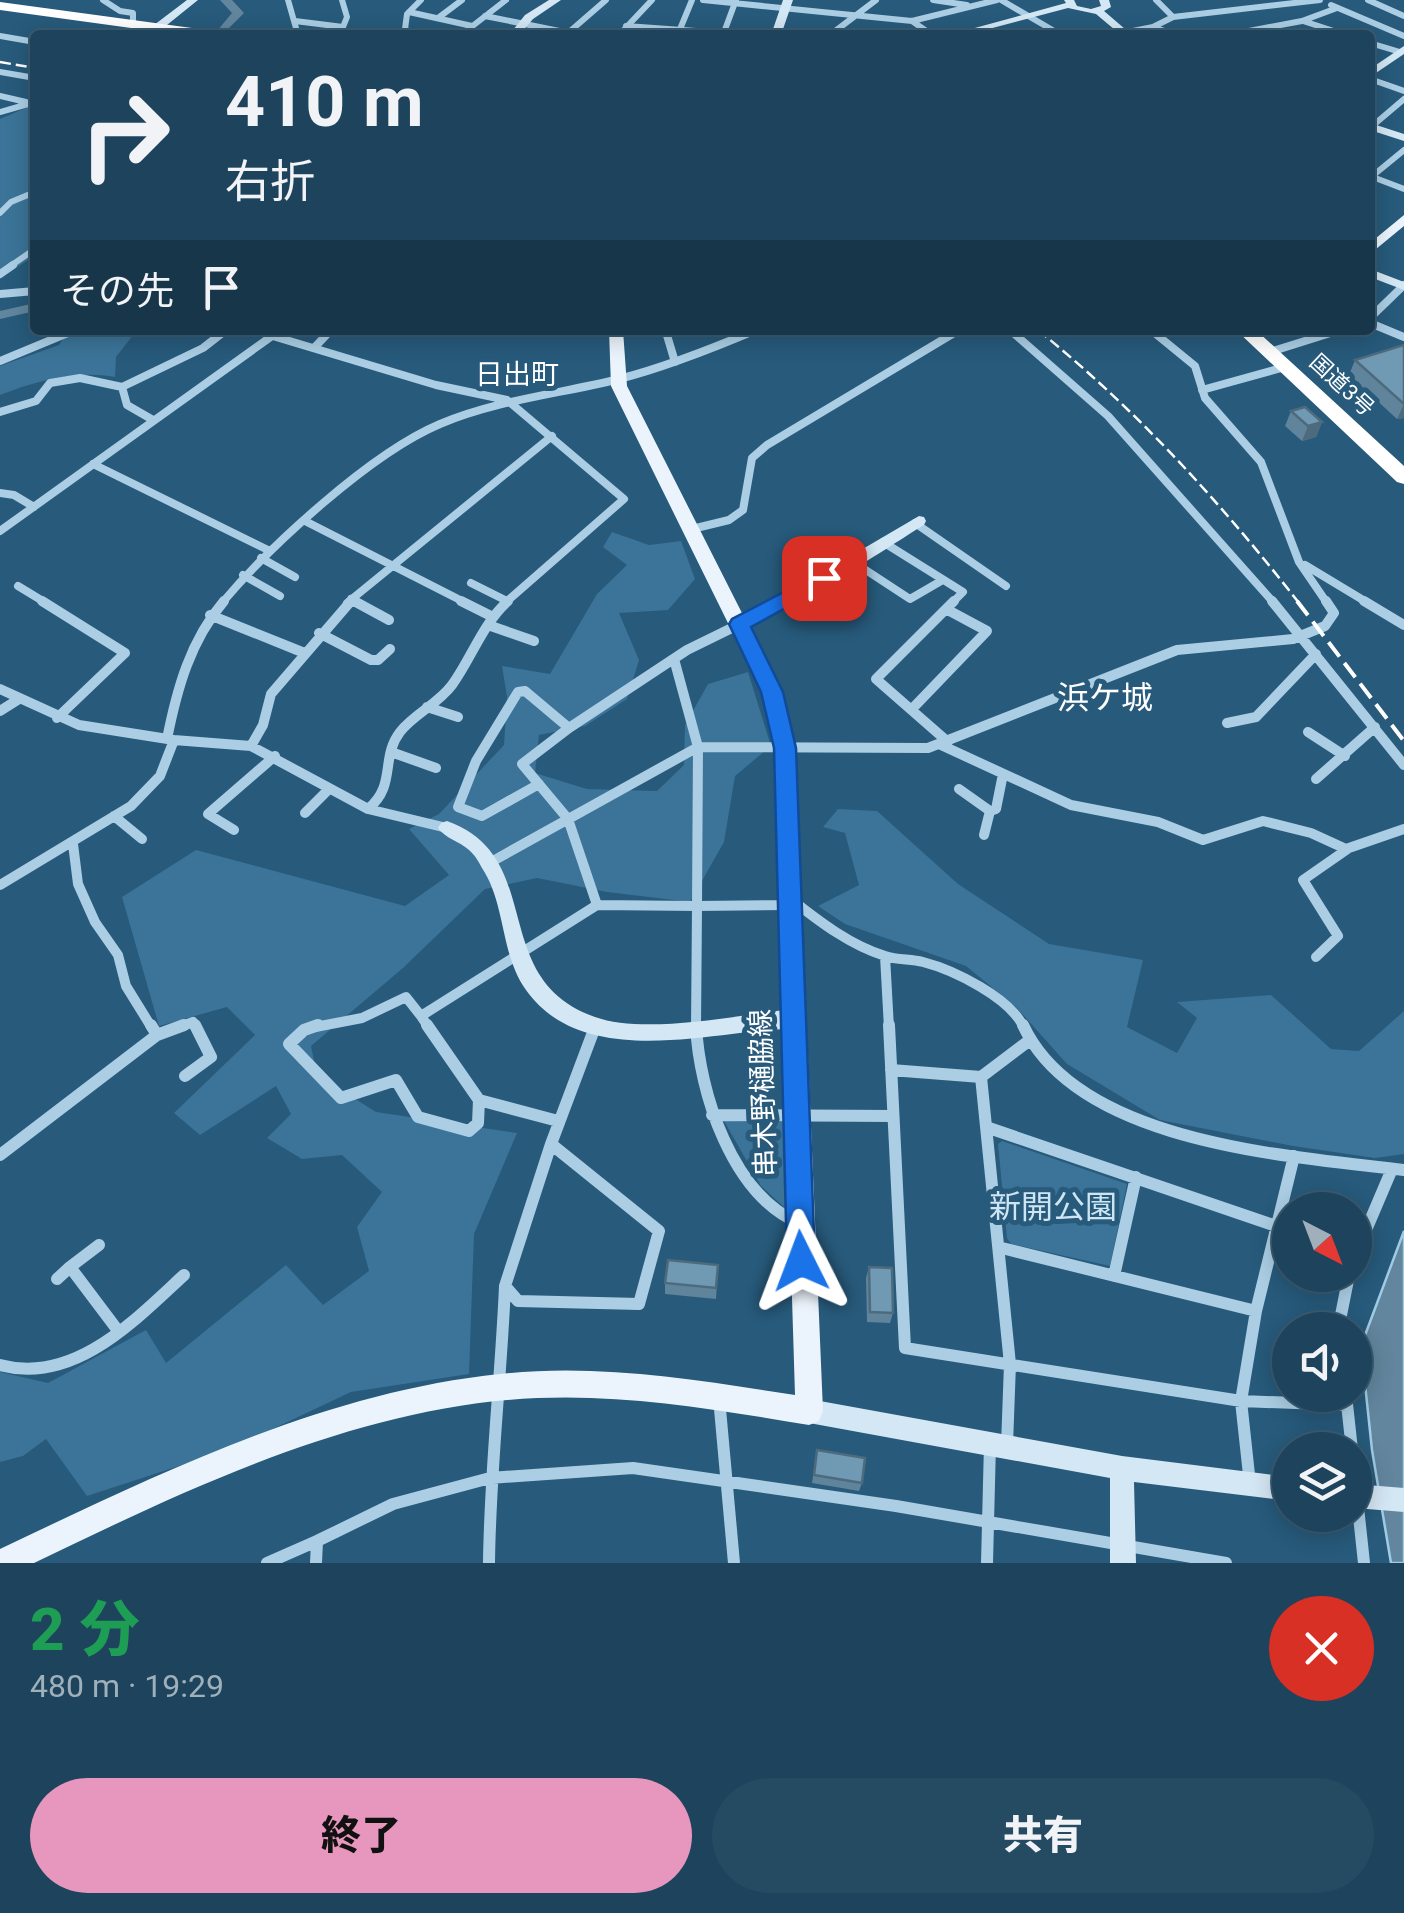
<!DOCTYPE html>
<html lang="ja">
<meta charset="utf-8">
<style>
body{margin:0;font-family:Roboto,"Noto Sans JP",sans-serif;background:#254b62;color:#f1f3f6;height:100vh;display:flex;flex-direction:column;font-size:38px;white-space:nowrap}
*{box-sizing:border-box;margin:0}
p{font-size:32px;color:#a0b0bb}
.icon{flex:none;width:55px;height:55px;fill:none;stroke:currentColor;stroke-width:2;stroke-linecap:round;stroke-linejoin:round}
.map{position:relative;height:1563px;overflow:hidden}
.panel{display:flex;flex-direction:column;background:#1d445c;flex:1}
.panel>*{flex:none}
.hud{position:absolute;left:30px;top:30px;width:1345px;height:305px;border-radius:10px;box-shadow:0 5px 25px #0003,0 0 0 2px #3b5c72;background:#1d445c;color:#f1f3f6;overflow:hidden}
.needle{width:65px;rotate:138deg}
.fabs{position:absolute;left:1272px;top:1192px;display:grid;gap:20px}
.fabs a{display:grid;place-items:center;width:100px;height:100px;border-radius:50%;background:#1d445c;box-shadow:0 5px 25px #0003,0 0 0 2px #3b5c72;font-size:50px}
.pin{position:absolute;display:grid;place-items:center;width:85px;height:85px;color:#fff;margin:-42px;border-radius:20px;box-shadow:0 5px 15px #0006}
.me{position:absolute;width:110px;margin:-55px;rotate:357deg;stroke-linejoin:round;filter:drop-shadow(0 0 8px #0008)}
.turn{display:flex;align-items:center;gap:35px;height:210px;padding:0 30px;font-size:45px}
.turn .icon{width:130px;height:130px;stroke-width:2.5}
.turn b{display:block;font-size:70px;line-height:85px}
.then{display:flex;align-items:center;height:95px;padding:0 30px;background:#0003;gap:20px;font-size:38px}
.round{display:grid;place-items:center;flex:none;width:105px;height:105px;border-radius:52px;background:#254b62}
.headline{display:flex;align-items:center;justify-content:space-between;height:170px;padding:0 30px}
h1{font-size:60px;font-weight:800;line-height:75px;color:#1e9e55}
.button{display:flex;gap:20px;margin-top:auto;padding:20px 30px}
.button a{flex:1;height:115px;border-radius:60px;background:#e797bd;color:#111;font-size:40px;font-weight:800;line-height:115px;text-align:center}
.button a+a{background:#254b62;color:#f1f3f6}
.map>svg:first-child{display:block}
.green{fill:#3b7498}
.water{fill:#62869e;stroke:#a0cbe4;stroke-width:2.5}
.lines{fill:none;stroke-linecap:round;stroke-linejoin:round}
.river{fill:#62869e;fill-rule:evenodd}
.street-far3{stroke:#abcee4;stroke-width:6}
.street-far2{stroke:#abcee4;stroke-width:8}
.street-far1{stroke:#abcee4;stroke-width:10}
.street{stroke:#abcee4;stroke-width:12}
.secondary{fill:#d4e7f4;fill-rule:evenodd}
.primary{fill:#ebf4fc;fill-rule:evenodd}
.highway{fill:#fff;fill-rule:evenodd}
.rail-far1{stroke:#fff;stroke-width:2.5;stroke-dasharray:11 5;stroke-linecap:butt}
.rail{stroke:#fff;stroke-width:4;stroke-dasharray:18 8;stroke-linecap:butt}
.wall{fill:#60849b}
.shaded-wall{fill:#4e6b7e}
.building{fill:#7099b4;stroke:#4e6b7e;stroke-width:2.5}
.route{fill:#1a73e8;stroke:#114b97;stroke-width:2.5}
.labels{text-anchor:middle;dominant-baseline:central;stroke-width:10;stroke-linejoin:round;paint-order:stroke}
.far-street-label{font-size:22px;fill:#fff;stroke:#275a7b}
.far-quarter-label{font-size:28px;fill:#fff;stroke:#275a7b}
.street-label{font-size:28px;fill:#fff;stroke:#275a7b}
.quarter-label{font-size:32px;fill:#fff;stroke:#275a7b}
.near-park-label{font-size:32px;fill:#cee5f3;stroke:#275a7b}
</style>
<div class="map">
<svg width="1404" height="1563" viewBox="0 0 1404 1563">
<rect width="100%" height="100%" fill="#275a7b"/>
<path class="green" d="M35,104V255L0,279V119Z
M69,330H137L116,357L115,377C75,370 37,381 0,395V366L59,345Z
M612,532L649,545L681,541L695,579L668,610L619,613L639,660L627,699L585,726L539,735L535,773L587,789L657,791L684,765L685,725L708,684L748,672L771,746L735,776L724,842L690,902L607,892L537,878L485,889L403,968L311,1046L317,1075L376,1112L517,1133L474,1234L469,1374L351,1392L228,1450L87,1496L46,1439L23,1456L0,1462V1372L48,1383L146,1330L166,1363L286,1265L323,1305L369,1271L357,1227L382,1192L342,1155L302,1159L267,1138L291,1114L276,1086L200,1135L174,1113L255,1035L227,1007L159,1026L122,897L196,850L405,906L449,875L409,829L439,814L504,745L507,697L502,666L550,674L597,594L627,565L603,547Z
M838,809L877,811L958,884L1049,944L1143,960L1127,1027L1177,1053L1197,1018L1177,1002L1271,995L1331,1049L1359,1051L1404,1011V1154L1375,1158L1293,1146L1160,1120L1067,1064L1017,1008L966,966L845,924L818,906L859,885L845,833L823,827Z
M724,1121L784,1122L785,1208L761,1186Z
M1002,1141L1127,1184L1110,1266L1011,1244L1007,1238L998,1144Z"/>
<path class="water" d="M1404,1231V1563H1391L1372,1450L1361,1346Z"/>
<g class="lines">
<path class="river" d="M220,0H232L244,13L223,34L217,31L232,13Z
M35,303V311L0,319V311Z"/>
<path class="street-far3" d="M103,0L120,11L133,13V24
M288,0L298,35
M703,0L912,21L997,0
M933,0L967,5
M1001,0L1061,35
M1156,0L1173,17
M1368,0L1404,16
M1331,5L1404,36
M409,12L472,26
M485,16L579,35
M438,18L462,0
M295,21L343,27L347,17L342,0
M912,21L932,35
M1303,21L1346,35
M626,26L752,35
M1153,27L1176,35
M568,33L606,0
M678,34L692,0
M415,35L405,29L407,14L421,0
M461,35L506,0
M619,35L652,0
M723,35L736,0
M830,35L876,0
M1113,35L1153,27L1173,17L1320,0
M1228,35L1302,21L1337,8
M0,36L35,42
M1370,43L1400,52
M0,72L35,78
M1370,79L1404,91
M0,96L26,102
M0,112L35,102
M1370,128L1404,99
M1370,176L1404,189
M1370,178L1404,150
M0,213L11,202L35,192
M9,267L35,249"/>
<path class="street-far2" d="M0,274L13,265
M0,294L35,291
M1370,318L1404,285
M1370,323L1404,337
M253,330L436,385L507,400L624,499L505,603
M1010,330L1108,416L1274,603
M1151,330L1195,366L1205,398L1261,462L1299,562L1327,603
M616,331L671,330
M666,332L675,362
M314,348L331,330
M1270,352L1340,330
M0,361L75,330
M122,387L127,405L153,420
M1202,390L1285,367
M0,412L36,401L50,383L80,378L122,387L203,348L226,330
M93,464L270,551
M0,493L14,495L34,507
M305,521L466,603
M915,523L1006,586
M692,529L729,520L743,510L752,458L767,445L959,330
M0,531L272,336
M883,542L963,592L952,603
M261,558L295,577
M852,561L910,599L941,581
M1305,565L1368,603
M243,575L280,596
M471,583L507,601
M18,586L46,603
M351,599L359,603
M222,603C270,546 371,453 440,424C497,400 559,394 619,379C666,367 711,349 756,330
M347,603L552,436"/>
<path class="street-far1" d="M42,601L125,653L57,718
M354,601L389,620
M461,601L493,617
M1272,601L1404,765
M1364,601L1404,625
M946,609L954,601
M210,615L302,652
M488,625L534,641
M319,633L371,660H378L390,649
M674,659L698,747L928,748L1177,650L1293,639L1325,626L1334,613L1326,601
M0,689L79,725L174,740L251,746L368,809L447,828
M427,707L458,717
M912,709L987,631L946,609L876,679L948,742
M0,711L19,699
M1227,723L1256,717L1316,654
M569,728L522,764L568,819L597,905
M1308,732L1345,756
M167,739C177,689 190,641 224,601
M941,745L1071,805L1158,822L1203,840L1263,821L1311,833L1346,849L1404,829
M251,746L263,725L271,694L351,601
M391,752L436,768
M1316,779L1375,727
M539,784L482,816L458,807L476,761L518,692L525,691L569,728L687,650L740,624
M959,789L990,811L996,809L1003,774
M368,809C397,785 380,758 400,732C414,714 438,704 452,685C471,659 483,623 508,601
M305,813L329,789
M114,816L142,839
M234,830L208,814L275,756
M984,835L990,811
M73,844L78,884L95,922L118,955L126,986L152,1028
M0,885L131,806L160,776L174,740
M792,900C820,922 850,945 885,956C897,960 910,959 923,962C954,970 1011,998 1024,1028
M885,956L889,1028
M1316,957L1338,936L1303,880L1349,848
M177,1028L193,1022L196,1028
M310,1028L362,1018L406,997L421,1016
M429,1028L421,1016L597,905L697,906L698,747L491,862
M696,1028L697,906L789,905"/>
<path class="street" d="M318,1025L304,1030L289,1044L341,1098L396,1080L418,1117L469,1131L478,1123L479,1100
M427,1025L479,1100L558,1121
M696,1025C699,1092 732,1195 799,1223
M889,1025L905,1348L1241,1401L1347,1405
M1023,1025C1078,1144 1290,1156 1404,1170
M157,1035L184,1025
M891,1070L981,1077L1030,1040
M185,1076L211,1057L195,1025
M981,1077L1010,1364L1007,1445
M712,1115L893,1116
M989,1128L1276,1226
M551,1144L659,1231L639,1304L518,1301L505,1286Z
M551,1144L595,1027
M0,1155L157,1035L151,1025
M99,1245L70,1267L119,1332
M1002,1248L1256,1311
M1355,1256L1392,1169
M1114,1276L1136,1177
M57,1279L70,1267
M1338,1330L1349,1275
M0,1365C74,1385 134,1321 184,1275
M1346,1395L1352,1450
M719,1398L734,1563
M1355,1479L1364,1563
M1250,1484L1241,1401L1256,1311L1294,1156
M267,1563L317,1541
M316,1563L317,1541L393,1504L490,1478L633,1468L896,1506L1226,1563
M489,1563C490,1470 501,1379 505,1286
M987,1563L990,1444"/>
<path class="secondary" d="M187,0H198L162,29H154V25Z
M549,0H561L533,19L519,35H509L525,15Z
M783,0H793L781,35H771Z
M1064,0H1074L1077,6L1091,9L1101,6L1099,0H1109L1111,7L1104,11L1132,35H1121L1096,14L1068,8L966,35H949L1066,3Z
M1404,46V54L1370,77V69Z
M1370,123L1404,134V141L1370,130Z
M1370,269L1404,282V290L1370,277Z
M1149,330H1176L1154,337L1147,333Z
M919,516L924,517L926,521L924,525C892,544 763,632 734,628L732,624L734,620L762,608Z
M447,821C548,857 486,979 595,1017C645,1035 740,1015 793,1009L800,1012L803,1018L800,1024C779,1032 754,1031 732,1034C664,1042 572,1055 526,990C500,954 506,904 482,868C479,862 474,854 469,850C459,841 446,839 438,828L441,823Z
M809,1399L1122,1456L1290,1477V1501L1134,1482L1136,1563H1110V1478L809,1423L801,1419L797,1411L801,1403Z
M1355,1484L1404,1488V1512L1355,1508Z"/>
<path class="primary" d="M1404,215V226L1370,254V243Z
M609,330H623L627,386L782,692L795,748L823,1411L819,1421L809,1425C719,1410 628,1394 537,1398C359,1406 192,1487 34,1563H0V1549C158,1474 324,1392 500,1374C598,1363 698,1380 795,1395L775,748L762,692L611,386Z"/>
<path class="highway" d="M0,2L214,31L221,35H182L0,10Z
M1236,330H1256L1404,466V484L1397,482Z"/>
<path class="rail-far1" d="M0,62L35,68
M1038,330C1137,410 1221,503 1299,603"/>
<path class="rail" d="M1297,601L1404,741"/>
</g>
<path class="wall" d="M1404,345V418L1397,419L1349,375L1355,360Z
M1291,411L1322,422L1316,437L1302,441L1285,426Z
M718,1265L716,1299L665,1294V1283Z
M869,1267L893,1313L890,1323L867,1322L866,1278Z
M817,1450L862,1483L859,1491L812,1483Z"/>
<path class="shaded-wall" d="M1404,404V418L1397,419Z
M1322,422L1316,437L1302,441L1308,426Z"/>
<path class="building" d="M1404,345V404L1355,360Z
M1305,407L1322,422L1308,426L1291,411Z
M668,1260L718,1265L716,1288L665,1283Z
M869,1267L892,1268L893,1313L870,1312Z
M817,1450L865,1458L862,1483L814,1475Z"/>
<path class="route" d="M824,571L834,578L831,583L751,627L783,692L796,748L815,1261L811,1271L801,1275L791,1271L787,1261L774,748L761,692L729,624L732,619Z"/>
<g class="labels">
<g class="far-street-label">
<text transform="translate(1342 385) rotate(43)">国道3号</text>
</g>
<g class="far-quarter-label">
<text x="517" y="374">日出町</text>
</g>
<g class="street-label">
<text transform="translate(763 1093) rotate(-92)">串木野樋脇線</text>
</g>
<g class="quarter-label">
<text x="1105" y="698">浜ケ城</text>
</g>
<g class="near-park-label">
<text x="1053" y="1207">新開公園</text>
</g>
</g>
</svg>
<div class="fabs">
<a><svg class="needle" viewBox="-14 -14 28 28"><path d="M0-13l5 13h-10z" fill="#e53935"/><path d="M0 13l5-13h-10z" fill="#a0b0bb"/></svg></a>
<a><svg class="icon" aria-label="sound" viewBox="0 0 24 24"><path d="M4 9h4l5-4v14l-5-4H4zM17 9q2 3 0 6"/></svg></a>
<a><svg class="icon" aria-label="layers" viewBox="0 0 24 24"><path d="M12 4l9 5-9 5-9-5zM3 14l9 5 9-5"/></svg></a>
</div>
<div class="pin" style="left:824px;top:578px;background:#d93025"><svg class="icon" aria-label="arrive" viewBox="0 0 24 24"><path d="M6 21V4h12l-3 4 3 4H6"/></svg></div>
<svg class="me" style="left:801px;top:1261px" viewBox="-20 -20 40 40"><path d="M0-17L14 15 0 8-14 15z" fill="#1a73e8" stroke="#fff" stroke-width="4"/></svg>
<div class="hud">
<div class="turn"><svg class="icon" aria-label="right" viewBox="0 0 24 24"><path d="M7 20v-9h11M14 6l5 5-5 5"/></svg><div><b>410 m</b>右折</div></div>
<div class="then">その先<svg class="icon" aria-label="arrive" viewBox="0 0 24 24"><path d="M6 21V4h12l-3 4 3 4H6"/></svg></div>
</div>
</div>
<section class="panel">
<div class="headline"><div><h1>2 分</h1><p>480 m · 19:29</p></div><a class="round" style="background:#d93025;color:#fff"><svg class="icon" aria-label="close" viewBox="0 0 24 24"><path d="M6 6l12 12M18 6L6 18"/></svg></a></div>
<div class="button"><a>終了</a><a>共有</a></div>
</section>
